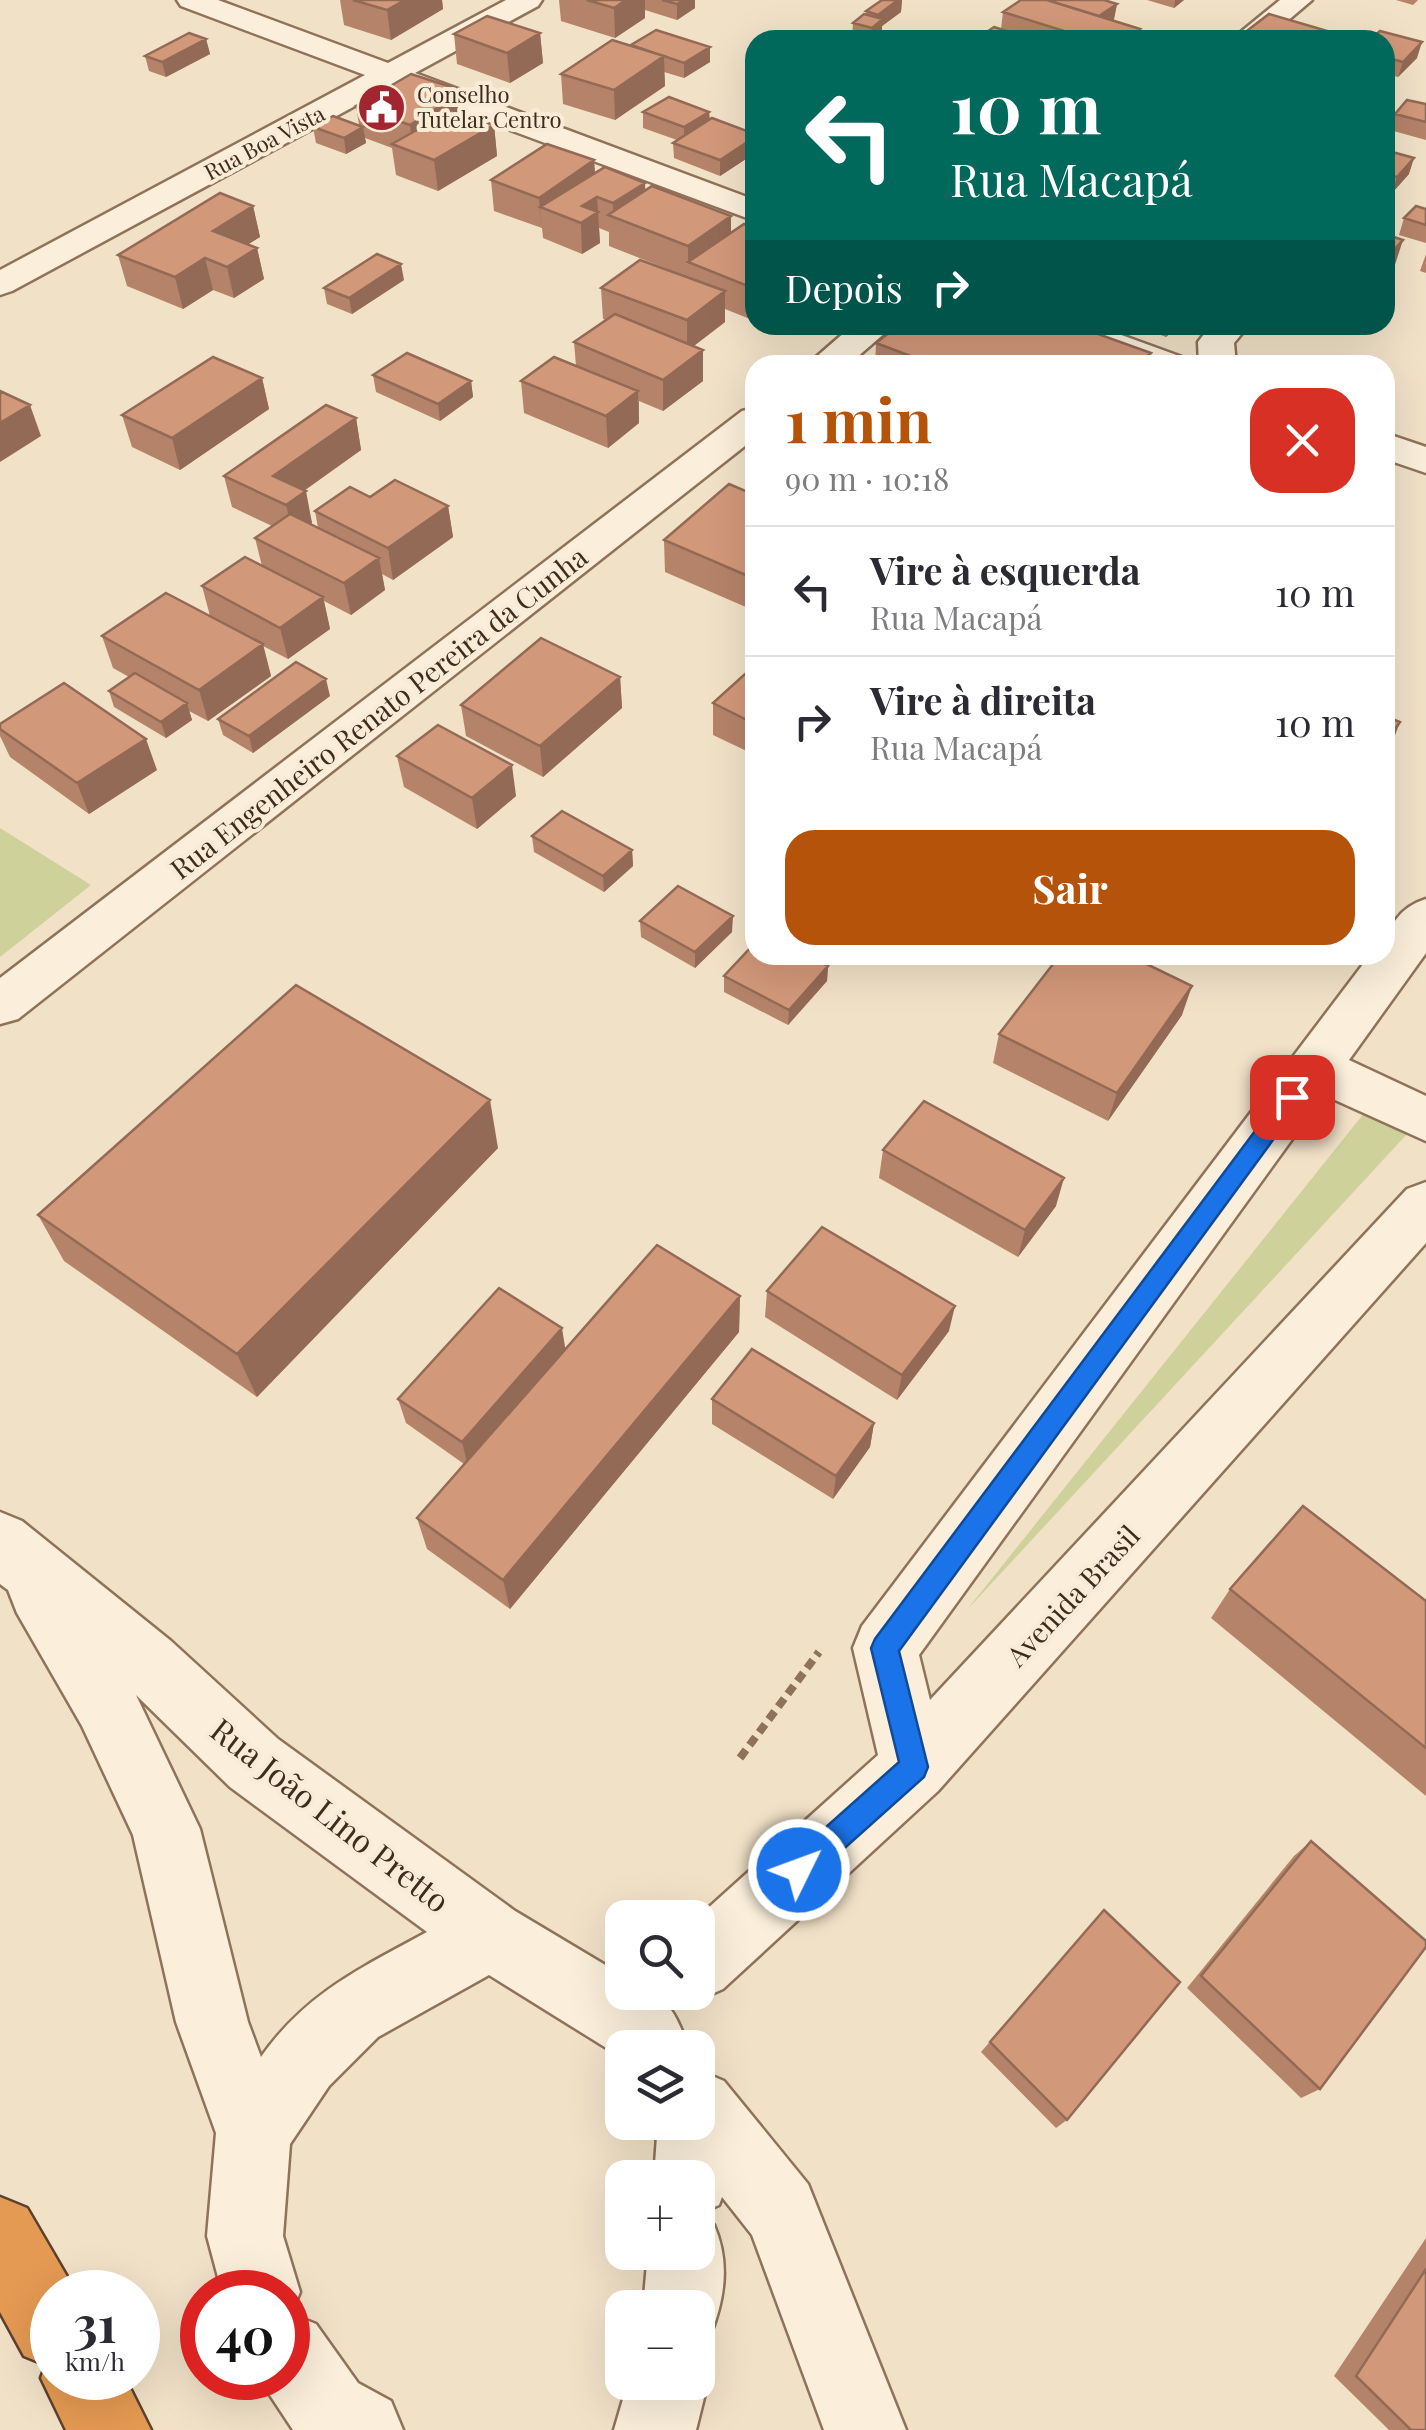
<!DOCTYPE html>
<html lang="pt">
<meta charset="utf-8">
<style>
body{margin:0;font-family:"Playfair Display",serif;background:#f7f7f7;color:#2b2b33;height:100vh;display:flex;flex-direction:column;font-size:38px;white-space:nowrap}
*{box-sizing:border-box;margin:0}
p{font-size:32px;color:#7c7c81}
.icon{flex:none;width:55px;height:55px;fill:none;stroke:currentColor;stroke-width:2;stroke-linecap:round;stroke-linejoin:round}
.map{position:relative;flex:1;overflow:hidden}
.sheet{position:absolute;left:745px;top:355px;width:650px;height:610px;display:flex;flex-direction:column;background:#fff;border-radius:30px;box-shadow:0 10px 40px #0002}
.sheet>*{flex:none}
.top-card{position:absolute;left:745px;top:30px;width:650px;height:305px;border-radius:30px;box-shadow:0 10px 40px #0002;background:#00695c;color:#fff;overflow:hidden}
.fabs{position:absolute;left:605px;top:1900px;display:grid;gap:20px}
.fabs a{display:grid;place-items:center;width:110px;height:110px;border-radius:20px;background:#fff;box-shadow:0 10px 40px #0002;font-size:50px}
.speed{position:absolute;left:30px;top:2270px;display:flex;gap:20px;font-size:50px;font-weight:700;text-align:center}
.speed>*{display:grid;place-content:center;width:130px;height:130px;border-radius:50%;background:#fff;box-shadow:0 10px 40px #0002;line-height:1}
.speed small{font-size:25px;font-weight:400}
.speed .limit{border:15px solid #d22;background:#fff;color:#111}
.pin{position:absolute;display:grid;place-items:center;width:85px;height:85px;color:#fff;margin:-42px;border-radius:20px;box-shadow:0 5px 15px #0006}
.me{position:absolute;width:110px;margin:-55px;rotate:48deg;stroke-linejoin:round;filter:drop-shadow(0 0 8px #0008)}
.turn{display:flex;align-items:center;gap:35px;height:210px;padding:0 40px;font-size:45px}
.turn .icon{width:130px;height:130px;stroke-width:2.5}
.turn b{display:block;font-size:70px;line-height:85px}
.then{display:flex;align-items:center;height:95px;padding:0 40px;background:#0003;gap:20px;font-size:38px}
.round{display:grid;place-items:center;flex:none;width:105px;height:105px;border-radius:30px;background:#f7f7f7}
.head{display:flex;align-items:center;justify-content:space-between;height:170px;padding:0 40px}
h1{font-size:60px;font-weight:700;line-height:75px;color:#b45309}
.button{display:flex;gap:20px;margin-top:auto;padding:20px 40px}
.button a{flex:1;height:115px;border-radius:30px;background:#b45309;color:#fff;font-size:40px;font-weight:700;line-height:115px;text-align:center}
ul{padding:0;list-style:none}
li{display:flex;align-items:center;gap:30px;height:130px;padding:0 40px;border-top:2px solid #e1e1e2}
li div{flex:1}
li b{display:block;font-size:38px}
li em{font-style:normal}
.map>svg:first-child{display:block}
.green{fill:#ced199}
.lines{fill:none;stroke-linecap:round;stroke-linejoin:round}
.minor-casing{stroke:#8f725a;stroke-width:5}
.highway-casing{stroke:#5d412e;stroke-width:5}
.path{stroke:#8f725a;stroke-width:8;stroke-dasharray:10 6;stroke-linecap:butt}
.minor{fill:#fbefdb;fill-rule:evenodd}
.highway{fill:#e59a53;fill-rule:evenodd}
.wall{fill:#b58369}
.shaded-wall{fill:#936a55}
.building{fill:#d2987a;stroke:#936a55;stroke-width:2.5}
.route{fill:#1a73e8;stroke:#114b97;stroke-width:2.5}
.labels{text-anchor:middle;dominant-baseline:central;stroke-width:8;stroke-linejoin:round;paint-order:stroke}
.far-poi-label{font-size:22px;fill:#3e2c1f;stroke:#f8ecd7;text-anchor:start}
.far-street-label{font-size:22px;fill:#3e2c1f;stroke:#f8ecd7}
.street-label{font-size:28px;fill:#3e2c1f;stroke:#f8ecd7}
.near-street-label{font-size:32px;fill:#3e2c1f;stroke:#f8ecd7}
</style>
<div class="map">
<svg width="1426" height="2430" viewBox="0 0 1426 2430">
<rect width="100%" height="100%" fill="#f1e1c7"/>
<path class="green" d="M0,828L91,885L0,957Z
M1365,1112L1408,1133L966,1611Z"/>
<g class="lines">
<defs>
<path id="minor" d="M177,0H218L388,63L506,0H542L538,6L415,73L755,200V221L392,86L12,291L0,295V270L365,75L181,6Z
M1280,0H1312L1265,40H1231Z
M853,325H894L848,365H807Z
M1043,325H1094L1182,357L1187,365H1135L1048,333Z
M1211,325H1249L1234,343L1236,365H1199L1198,342Z
M755,408V438L18,1019L0,1024V978L742,411Z
M1385,433L1426,447V473L1385,459Z
M1426,899V953L1349,1060L1426,1096V1141L1324,1095L919,1655L930,1700L1407,1189L1426,1182V1243L938,1791L723,1989L698,2000L681,1992H698L697,1918L878,1755L853,1648L862,1626L1370,955H1385C1385,928 1400,907 1426,899Z
M0,1512L22,1521L171,1641L278,1739L515,1911L622,1975V1992C668,1992 673,2008 689,2048H622V2067L608,2049L489,1975L378,2037L329,2086L290,2144L283,2236L300,2292L291,2314L316,2324L358,2383L391,2401L403,2430H293L260,2380L288,2378V2292H222L207,2236L216,2133L176,2022L133,1835L82,1726L17,1613L8,1590L0,1584ZM136,1695L230,1787L427,1932C361,1968 306,1993 261,2057L248,2022L200,1829Z
M698,2070L724,2081L808,2184L906,2430H824L752,2235L722,2197L719,2205L698,2214V2178H654L658,2122H698Z
M698,2218L714,2225C730,2262 725,2298 710,2336L698,2341V2308H643L648,2252H698Z
M698,2357L708,2382L696,2430H614L628,2382H698Z"/>
<path id="highway" d="M0,2197L27,2208L76,2292H52V2378H125L151,2430H66L41,2378L46,2365L24,2356L0,2312Z"/>
</defs>
<use href="#minor" class="minor-casing"/>
<use href="#highway" class="highway-casing"/>
<path class="path" d="M740,1758L819,1652"/>
<use href="#minor" class="minor"/>
<use href="#highway" class="highway"/>
</g>
<path class="wall" d="M340,0H442L443,9L391,40L344,25Z
M559,0H695V8L677,20L645,10V18L615,38L561,21Z
M882,0H902L901,12L882,26V34L875,40L852,38L853,23L866,15V11Z
M1147,0H1184L1174,8Z
M1396,0H1418L1413,5Z
M1117,4L1114,19L1113,20L1140,29L1138,40H976L1001,29L1003,12Z
M1248,30L1358,40H1246Z
M540,33L543,63L510,83L457,64L454,34Z
M206,39L210,54L166,77L149,71L145,56Z
M1385,40L1417,58L1398,77L1385,74Z
M631,46L710,62L684,78L664,72L665,86L615,120L563,104L561,74Z
M1426,104V140L1390,130L1395,114Z
M356,106L467,115L494,125L497,156L438,191L396,175L392,148L365,138L366,143L346,154L316,143L313,127L359,125Z
M643,112H709L710,120L755,134V153L720,176L674,158L673,143L677,140L643,128Z
M1385,150L1409,174L1392,193L1385,191Z
M594,160L595,173L645,183V191L731,216V233L755,228V321L725,309V322L694,346L703,381L663,411L639,401V423L608,448L524,413L521,381L576,366L574,342L606,320L603,319L601,288L688,277L609,246V232L599,228L600,243L582,254L543,238L542,228L494,211L491,180Z
M253,206L260,237L248,244L257,248L264,279L234,298L213,290L183,309L127,286L118,255Z
M1426,209V243L1399,235L1404,218Z
M1426,254V273L1420,271Z
M404,280L352,314L327,304L324,288Z
M765,325H789L780,331Z
M1134,325H1178L1166,337Z
M876,343L1148,365H875Z
M373,375L471,381L473,397L440,421L376,392Z
M262,378L269,409L180,470L132,447L122,415Z
M356,418L361,450L304,491L312,523L311,524L318,528L315,511L370,497L448,506L453,537L393,580L382,574L385,590L351,615L324,601L330,629L288,659L263,646L271,676L208,721L189,711L192,720L166,738L114,707L109,691L129,677L113,668L102,636L210,616L202,586L262,566L255,538L272,526L232,507L224,476Z
M755,495V611L665,572L664,540Z
M755,665V755L713,735V703Z
M620,677L622,708L543,777L466,736L461,705Z
M330,696L253,753L223,735L218,719Z
M0,724L157,770L89,814L10,757L0,736Z
M397,756L516,796L477,829L404,787Z
M532,836L632,850L633,866L604,892L534,852Z
M640,921L732,932L695,968L641,937Z
M828,966L827,981L788,1025L724,992V976Z
M1182,1015L1108,1121L993,1063L999,1034Z
M498,1148L257,1397L64,1261L38,1215Z
M883,1150L1056,1206L1018,1257L879,1178Z
M767,1291L949,1331L897,1400L765,1317Z
M740,1296L739,1332L510,1609L427,1549L417,1518L464,1464L406,1423L398,1399Z
M712,1399L874,1423L870,1447L833,1499L712,1424Z
M1230,1589L1426,1601V1796L1211,1618Z
M1311,1841L1320,2089L1301,2098L1187,1988L1294,1856Z
M1104,1910L1067,2120L1056,2128L981,2052Z
M1426,2238V2430H1389L1334,2376Z"/>
<path class="shaded-wall" d="M405,0H442L443,9L391,40L387,10Z
M626,0H645V18L615,38L614,8Z
M684,0H695V8L677,20V4Z
M898,0H902L901,12L882,26V34L875,40H871L872,28L877,24L878,15Z
M1175,0H1184L1174,8Z
M1117,4L1114,19L1092,35L1094,20Z
M1140,29L1138,40H1124Z
M540,33L543,63L510,83L507,53Z
M206,39L210,54L166,77L162,62Z
M1422,42L1417,58L1398,77L1403,62Z
M710,47V62L684,78V63Z
M664,56L665,86L615,120L614,90Z
M464,91L467,121L413,153L410,125Z
M709,112L710,127L684,143V127Z
M494,125L497,156L438,191L434,160Z
M363,127L366,143L346,154L344,138Z
M755,137V153L720,176V160Z
M1414,158L1409,174L1392,193L1397,177Z
M594,160L596,191L540,207L541,228L539,198Z
M645,183L646,214L613,217V203Z
M597,197L600,243L582,254L581,223L582,206Z
M253,206L260,237L220,262L213,231Z
M731,216V247L688,262V246Z
M1403,240L1393,271L1385,280V259Z
M257,248L264,279L234,298L227,267Z
M205,258L213,290L183,309L175,277Z
M401,264L404,280L352,314L349,298Z
M725,291V322L687,351V320Z
M1168,325H1178L1166,337Z
M703,350V381L663,411V380Z
M1151,353L1148,365H1138Z
M262,378L269,409L180,470L172,438Z
M471,381L473,397L440,421L438,404Z
M638,391L639,423L608,448L606,416Z
M30,405L41,436L0,462V423Z
M356,418L361,450L285,504L273,476Z
M306,491L312,523L294,536L286,505Z
M448,506L453,537L393,580L388,548Z
M379,558L385,590L351,615L344,583Z
M323,597L330,629L288,659L280,628Z
M263,644L271,676L208,721L199,690Z
M620,677L622,708L543,777L540,746Z
M326,679L330,696L253,753L249,736Z
M187,703L192,720L166,738L161,722Z
M1400,722L1388,754L1385,757V743Z
M146,739L157,770L89,814L77,783Z
M512,765L516,796L477,829L472,798Z
M632,850L633,866L604,892L603,876Z
M733,916L732,932L695,968V952Z
M828,966L827,981L788,1025L789,1010Z
M1192,986L1182,1015L1108,1121L1117,1093Z
M490,1100L498,1148L257,1397L237,1354Z
M1064,1178L1056,1206L1018,1257L1025,1230Z
M740,1296L739,1332L510,1609L503,1580Z
M955,1306L949,1331L897,1400L902,1375Z
M562,1328L566,1353L468,1466L462,1442Z
M874,1423L870,1447L833,1499L836,1476Z"/>
<path class="building" d="M353,0H405L387,10Z
M587,0H626L614,8Z
M662,0H684L677,4Z
M882,0H898L878,15L866,11Z
M1021,0H1047L1140,29L1124,40H1093L1003,12Z
M1047,0H1104L1117,4L1099,16Z
M864,14L883,19L872,28L853,23Z
M1269,14L1358,40H1282L1248,30Z
M487,16L540,33L507,53L454,34Z
M994,27L1035,40L976,39Z
M656,30L710,47L684,63L631,45Z
M1380,31L1422,42L1403,62L1385,57V40H1370Z
M189,33L206,39L162,62L145,56Z
M612,40L664,56L614,90L561,74Z
M411,74L464,91L410,125L356,106Z
M669,97L709,112L684,127L643,112Z
M1407,100L1426,104V122L1395,114Z
M452,110L494,125L434,160L392,144Z
M333,116L363,127L344,138L313,127Z
M712,118L755,134V137L720,160L673,143Z
M547,144L594,160L539,198L491,180Z
M1385,150L1414,158L1397,177L1385,174Z
M605,167L645,183L613,203L597,197L582,206L598,212L581,223L540,207Z
M652,186L731,216L688,246L608,215Z
M220,193L253,206L213,231L257,248L227,267L205,258L175,277L118,255Z
M1416,206L1426,209V225L1404,218Z
M744,224L755,228V289L688,262Z
M1385,234L1403,240L1385,259Z
M377,254L401,264L349,298L324,288Z
M640,260L725,291L687,320L601,288Z
M615,314L703,350L663,380L574,342Z
M899,325H1073L1151,353L1138,365H934L876,343Z
M407,353L471,381L438,404L373,375Z
M213,357L262,378L172,438L122,415Z
M554,357L638,391L606,416L521,381Z
M0,391L30,405L0,423Z
M326,405L356,418L273,476L306,491L286,505L224,476Z
M395,480L448,506L388,548L315,511L350,487L370,497Z
M729,484L755,495V579L664,540Z
M290,514L379,558L344,583L255,538Z
M245,557L323,597L280,628L202,586Z
M166,593L263,644L199,690L102,636Z
M541,638L620,677L540,746L461,705Z
M296,662L326,679L249,736L218,719Z
M755,665V724L713,703Z
M135,673L187,703L161,722L109,691Z
M64,683L146,739L77,783L0,729V724Z
M1385,716L1400,722L1385,743Z
M438,725L512,765L472,798L397,756Z
M562,811L632,850L603,876L532,836Z
M678,886L733,916L695,952L640,921Z
M755,943V955H807L828,966L789,1010L724,976Z
M1060,955H1128L1192,986L1117,1093L999,1034Z
M296,985L490,1100L237,1354L38,1215Z
M924,1101L1064,1178L1025,1230L883,1150Z
M822,1227L955,1306L902,1375L767,1291Z
M657,1245L740,1296L503,1580L417,1518Z
M499,1288L562,1328L462,1442L398,1399Z
M752,1349L874,1423L836,1476L712,1399Z
M1303,1506L1426,1601V1748L1230,1589Z
M1311,1841L1426,1941V1947L1320,2089L1201,1976Z
M1104,1910L1180,1982L1067,2120L990,2042Z
M1426,2269V2430H1411L1356,2376Z"/>
<path class="route" d="M1292,1089L1300,1091L1303,1097L1300,1103L899,1651L928,1767L924,1777L809,1880L799,1885L789,1880L785,1870L789,1860L899,1762L871,1648L875,1639L1285,1091Z"/>
<defs>
<symbol id="civic-disc" viewBox="-11 -11 22 22"><circle r="9.5" fill="#a22630" stroke="#f8ecd7"/><path d="M-.6-6.5H3V-4.5H.6V-3L4-1V1h2V6H-6V1h2V-1L-.6-3ZM-1.2 2.5V6h2.4V2.5Z" fill="#fff"/></symbol>
</defs>
<g fill-rule="evenodd">
<use href="#civic-disc" x="354" y="80" width="55" height="55"/>
</g>
<g class="labels">
<g class="far-poi-label">
<text x="417" y="94">Conselho<tspan x="417" dy="25">Tutelar Centro</tspan></text>
</g>
<g class="far-street-label">
<text transform="translate(264 142) rotate(-28)">Rua Boa Vista</text>
</g>
<g class="street-label">
<text transform="translate(378 712) rotate(-38)">Rua Engenheiro Renato Pereira da Cunha</text>
<text transform="translate(1072 1595) rotate(-47)">Avenida Brasil</text>
</g>
<g class="near-street-label">
<text transform="translate(331 1814) rotate(38)">Rua João Lino Pretto</text>
</g>
</g>
</svg>
<div class="fabs">
<a><svg class="icon" aria-label="search" viewBox="0 0 24 24"><circle cx="10" cy="10" r="6"/><path d="M15 15l6 6"/></svg></a>
<a><svg class="icon" aria-label="layers" viewBox="0 0 24 24"><path d="M12 4l9 5-9 5-9-5zM3 14l9 5 9-5"/></svg></a>
<a>+</a>
<a>−</a>
</div>
<div class="speed"><div>31<small>km/h</small></div><div class="limit">40</div></div>
<div class="pin" style="left:1292px;top:1097px;background:#d93025"><svg class="icon" aria-label="arrive" viewBox="0 0 24 24"><path d="M6 21V4h12l-3 4 3 4H6"/></svg></div>
<svg class="me" style="left:799px;top:1870px" viewBox="-20 -20 40 40"><circle r="17" fill="#1a73e8" stroke="#fff" stroke-width="3"/><path d="M0-11L8 9 0 5-8 9z" fill="#fff"/></svg>
<div class="top-card">
<div class="turn"><svg class="icon" aria-label="left" viewBox="0 0 24 24"><path d="M17 20v-9H6M10 6l-5 5 5 5"/></svg><div><b>10 m</b>Rua Macapá</div></div>
<div class="then">Depois<svg class="icon" aria-label="right" viewBox="0 0 24 24"><path d="M7 20v-9h11M14 6l5 5-5 5"/></svg></div>
</div>
<section class="sheet">
<div class="head"><div><h1>1 min</h1><p>90 m · 10:18</p></div><a class="round" style="background:#d93025;color:#fff"><svg class="icon" aria-label="close" viewBox="0 0 24 24"><path d="M6 6l12 12M18 6L6 18"/></svg></a></div>
<ul>
<li><svg class="icon" aria-label="left" viewBox="0 0 24 24"><path d="M17 20v-9H6M10 6l-5 5 5 5"/></svg><div><b>Vire à esquerda</b><p>Rua Macapá</p></div><em>10 m</em></li>
<li><svg class="icon" aria-label="right" viewBox="0 0 24 24"><path d="M7 20v-9h11M14 6l5 5-5 5"/></svg><div><b>Vire à direita</b><p>Rua Macapá</p></div><em>10 m</em></li>
</ul>
<div class="button"><a>Sair</a></div>
</section>
</div>
